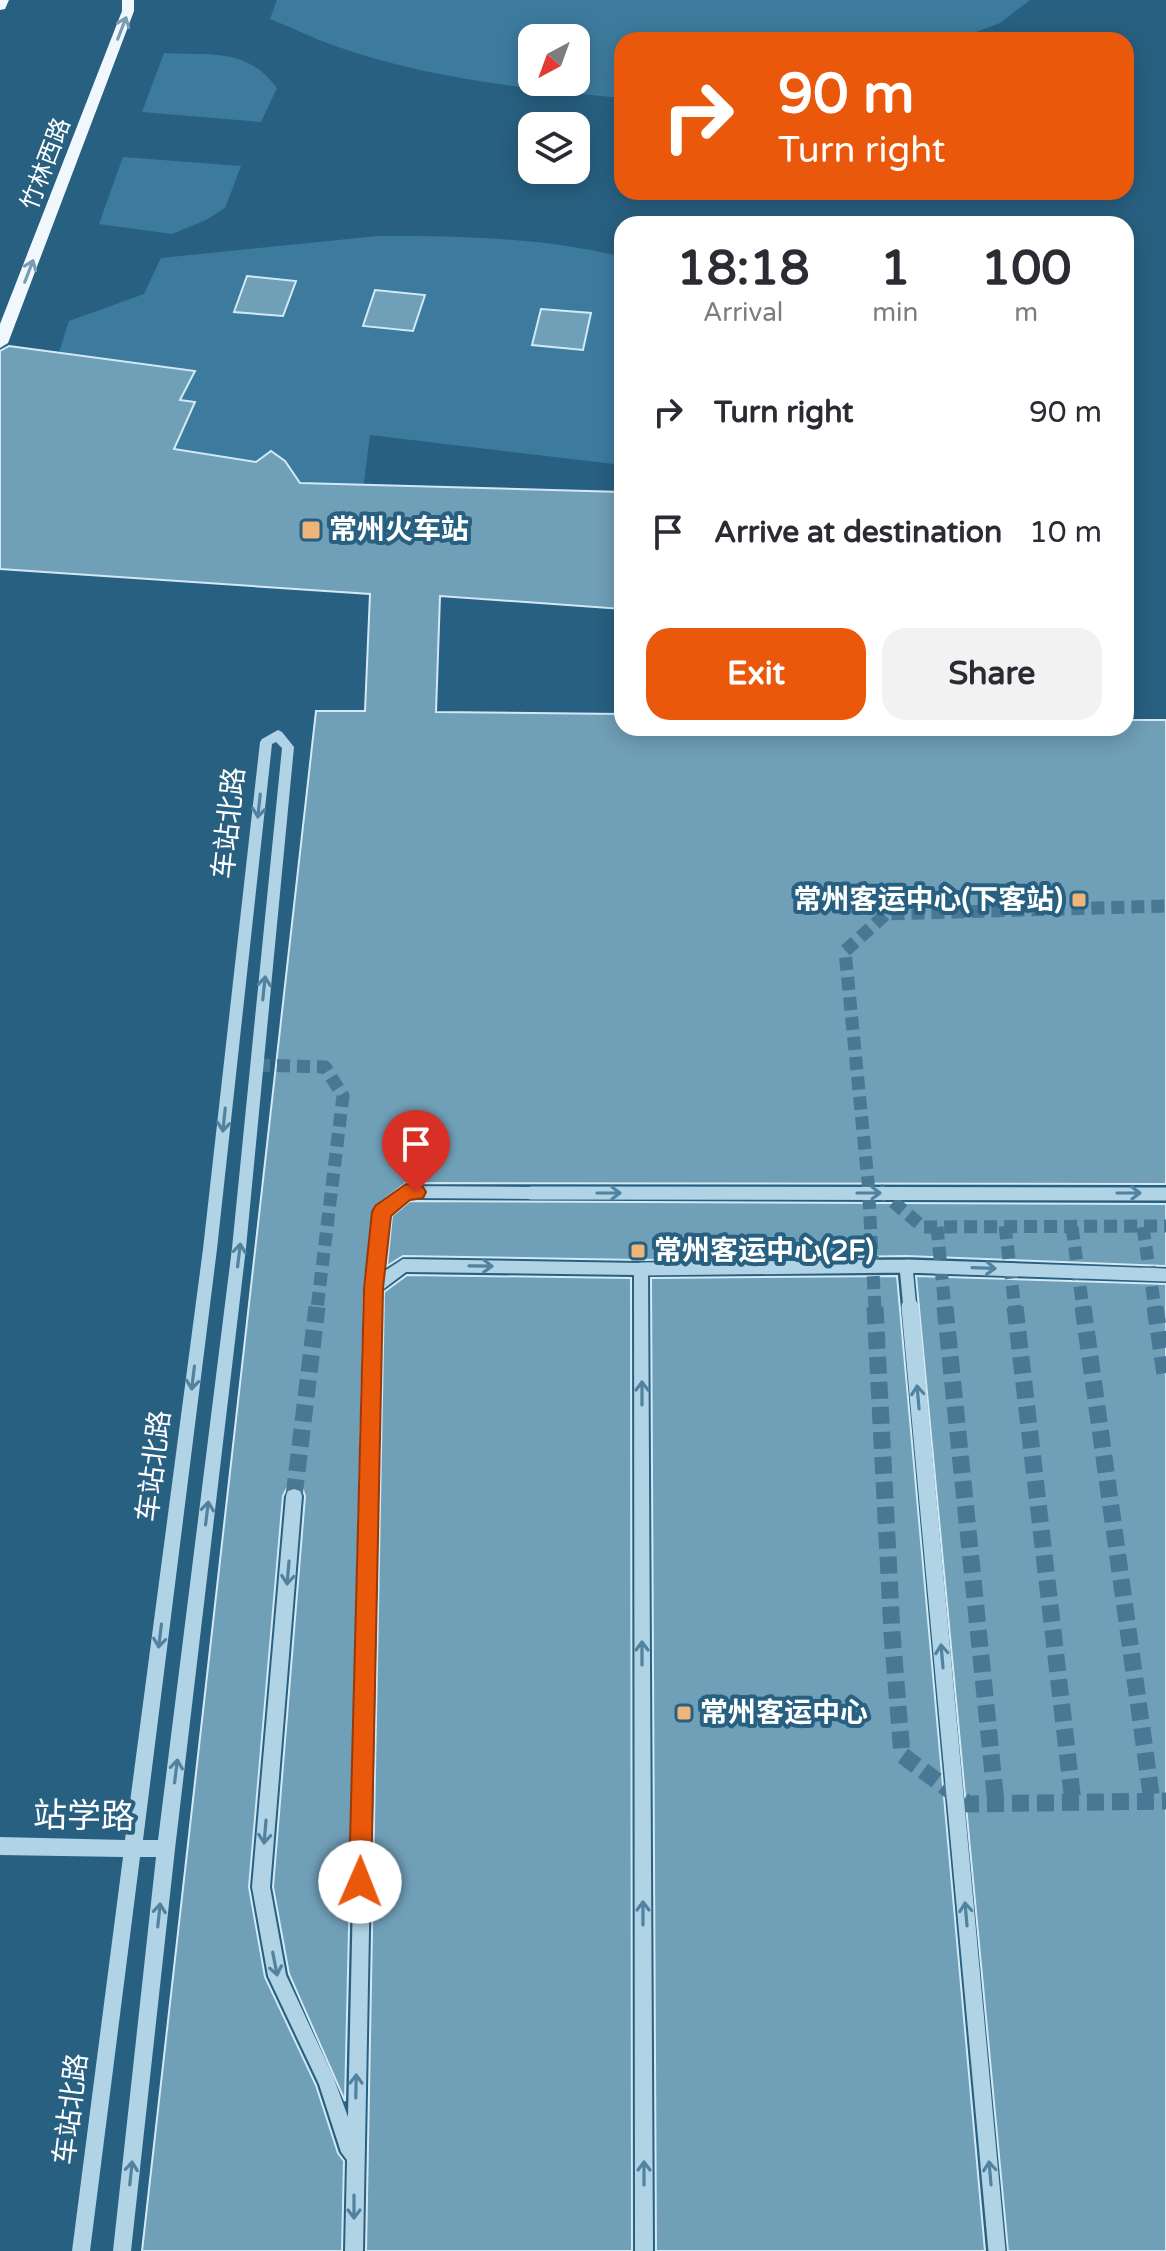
<!DOCTYPE html>
<meta charset="utf-8">
<style>
body{margin:0;font-family:"Varela Round","Noto Sans SC",sans-serif;background:#f2f2f3;color:#2b2b33;height:100vh;display:flex;flex-direction:column;font-size:30px;white-space:nowrap}
*{box-sizing:border-box;margin:0}
p{font-size:26px;color:#7c7c81}
.icon{flex:none;width:44px;height:44px;fill:none;stroke:currentColor;stroke-width:2;stroke-linecap:round;stroke-linejoin:round}
.map{position:relative;flex:1;overflow:hidden}
.sheet{position:absolute;left:614px;top:216px;width:520px;height:520px;display:flex;flex-direction:column;background:#fff;border-radius:24px;box-shadow:0 4px 20px #0003}
.sheet>*{flex:none}
.hud{position:absolute;left:614px;top:32px;width:520px;height:168px;border-radius:24px;box-shadow:0 4px 20px #0003;background:#ea580c;color:#fff;overflow:hidden}
.needle{width:52px;rotate:221deg}
.controls{position:absolute;left:518px;top:24px;display:grid;gap:16px}
.controls a{display:grid;place-items:center;width:72px;height:72px;border-radius:16px;background:#fff;box-shadow:0 4px 20px #0003;font-size:40px}
.pin{position:absolute;display:grid;place-items:center;width:68px;height:68px;color:#fff;margin:-82px -34px;border-radius:50% 50% 50% 0;rotate:-45deg;box-shadow:0 0 8px #0007}
.pin .icon{rotate:45deg}
.me{position:absolute;width:88px;margin:-44px;rotate:1deg;stroke-linejoin:round;filter:drop-shadow(0 0 6px #0008)}
.turn{display:flex;align-items:center;gap:28px;height:168px;padding:0 32px;font-size:36px}
.turn .icon{width:104px;height:104px;stroke-width:2.5}
.turn b{display:block;font-size:56px;line-height:68px}
.eta{display:flex;justify-content:space-evenly;align-items:center;height:136px;text-align:center}
.eta b{font-size:48px;font-weight:800;line-height:56px}
.primary-button{display:flex;gap:16px;margin-top:auto;padding:16px 32px}
.primary-button a{flex:1;height:92px;border-radius:24px;background:#ea580c;color:#fff;font-size:32px;font-weight:800;line-height:92px;text-align:center}
.primary-button a+a{background:#f2f2f3;color:#2b2b33}
ul{padding:0;list-style:none}
li{display:flex;align-items:center;gap:24px;height:120px;padding:0 32px}
li div{flex:1}
li b{display:block;font-size:30px}
li em{font-style:normal}
.map>svg:first-child{display:block}
.green{fill:#3d7b9e;fill-rule:evenodd}
.building{fill:#709fb8;stroke:#d3e9f5;stroke-width:2}
.lines{fill:none;stroke-linecap:round;stroke-linejoin:round}
.minor-tunnel-far1{stroke:#487894;stroke-width:13;stroke-dasharray:13 7;stroke-linecap:butt}
.minor-tunnel{stroke:#487894;stroke-width:17;stroke-dasharray:17 8;stroke-linecap:butt}
.minor{fill:#b0d3e6;fill-rule:evenodd}
.major{fill:#f1f8fd;fill-rule:evenodd}
.minor-bridge-far1{stroke:#b0d3e6;stroke-width:13}
.minor-bridge{stroke:#b0d3e6;stroke-width:17}
.oneway{stroke:#789db3}
.oneway2{stroke:#51829f}
.route{fill:#ea580c;stroke:#983908;stroke-width:2}
.poi-dot{fill:#edb577;stroke:#286081;stroke-width:3}
.labels{text-anchor:middle;dominant-baseline:central;stroke-width:8;stroke-linejoin:round;paint-order:stroke}
.far-street-label{font-size:24px;fill:#fff;stroke:#286081}
.poi-label{font-size:28px;font-weight:bold;fill:#fff;stroke:#286081;text-anchor:start}
.street-label{font-size:28px;fill:#fff;stroke:#286081}
.near-street-label{font-size:34px;fill:#fff;stroke:#286081}
</style>
<div class="map">
<svg width="1166" height="2251" viewBox="0 0 1166 2251">
<rect width="100%" height="100%" fill="#286081"/>
<path class="green" d="M277,0H1030L1000,23L955,40H622V98C529,89 433,79 344,49C319,41 295,29 270,19ZM532,38H576V82H532Z
M164,53C210,56 247,47 277,88L261,122L142,112Z
M123,157L241,166L225,208L206,220L172,234L99,224Z
M378,236C460,236 542,237 622,257V465L370,435L360,514L8,512L69,321L144,294L161,258Z"/>
<path class="building" d="M247,276L296,281L283,316L234,312Z
M375,290L425,295L413,331L363,326Z
M541,309L591,313L583,350L532,345Z
M9,346L195,371L180,400L195,402L174,449L256,462L271,451L285,461L300,483L622,492V609L440,596L436,712L622,714V728H1126V720H1166V1184L406,1183L374,1207L364,1288L345,2101L289,1974L273,1887L305,1496L303,1490L295,1486L287,1488L283,1496L249,1887L265,1977L316,2085L338,2153L344,2161L342,2251H142L316,711H365L370,594L0,569V351Z
M410,1201L1166,1204V1266L906,1256L639,1260L403,1256L387,1266L392,1216Z
M407,1275L631,1278L632,2251H366L384,1292Z
M897,1276L985,2251H656L651,1278Z
M916,1276L1166,1284V2251H1008Z"/>
<g class="lines">
<path class="minor-tunnel-far1" d="M257,1065L325,1067L343,1096L317,1309
M878,1189L923,1227L1166,1226
M1005,1226L1015,1309
M937,1227L945,1309
M1072,1227L1083,1309
M1143,1227L1155,1309
M875,1309L868,1181L845,951L886,914L1166,906"/>
<path class="minor-tunnel" d="M875,1307L892,1633L902,1755L968,1804L1166,1801
M945,1307L996,1803
M1015,1307L1073,1802
M1083,1307L1152,1801
M1155,1307L1166,1381
M294,1496L317,1307"/>
<path class="minor" d="M278,730L282,732L294,747L246,1248L175,1849L131,2251H113L156,1857H140L90,2251H72L123,1857L0,1855V1837L125,1840L203,1249L260,742L262,739ZM276,742L282,748L232,1248L158,1840H143L217,1249L272,744Z
M406,1186L531,1187L536,1189L538,1193L536,1197L531,1199L409,1198L389,1215L383,1272L403,1259L641,1263L646,1264L648,1269L653,2251H635L634,1275L406,1272L381,1291L363,2251H345L347,2160L341,2152L319,2084L268,1976L252,1887L286,1496L288,1491L294,1489L300,1491L302,1496L270,1887L286,1975L333,2076L348,2117L367,1288L375,1212L377,1208Z"/>
<path class="major" d="M0,0H9L5,9L0,10Z
M122,0H134V11L8,343L0,348V324L122,11Z"/>
<path class="minor-bridge-far1" d="M531,1193L1166,1194
M906,1266L910,1309
M641,1269L906,1266L1166,1275"/>
<path class="minor-bridge" d="M910,1307L997,2251"/>
</g>
<defs><path id="oneway-shaft" d="M-6 0H5M1.5-3L5.5 0L1.5 3" fill="none" stroke-width="1.6" stroke-linecap="round" stroke-linejoin="round" transform="scale(2)"/></defs>
<g class="oneway">
<use href="#oneway-shaft" transform="translate(122 28) rotate(-69)"/>
<use href="#oneway-shaft" transform="translate(29 271) rotate(-69)"/>
</g>
<g class="oneway2">
<use href="#oneway-shaft" transform="translate(259 806) rotate(96)"/>
<use href="#oneway-shaft" transform="translate(264 988) rotate(-84)"/>
<use href="#oneway-shaft" transform="translate(224 1120) rotate(96)"/>
<use href="#oneway-shaft" transform="translate(609 1193)"/>
<use href="#oneway-shaft" transform="translate(869 1193)"/>
<use href="#oneway-shaft" transform="translate(1129 1193)"/>
<use href="#oneway-shaft" transform="translate(239 1255) rotate(-83)"/>
<use href="#oneway-shaft" transform="translate(481 1266) rotate(1)"/>
<use href="#oneway-shaft" transform="translate(984 1268) rotate(2)"/>
<use href="#oneway-shaft" transform="translate(193 1378) rotate(97)"/>
<use href="#oneway-shaft" transform="translate(642 1393) rotate(-90)"/>
<use href="#oneway-shaft" transform="translate(918 1397) rotate(-95)"/>
<use href="#oneway-shaft" transform="translate(207 1513) rotate(-83)"/>
<use href="#oneway-shaft" transform="translate(288 1573) rotate(95)"/>
<use href="#oneway-shaft" transform="translate(160 1636) rotate(97)"/>
<use href="#oneway-shaft" transform="translate(642 1653) rotate(-90)"/>
<use href="#oneway-shaft" transform="translate(942 1656) rotate(-95)"/>
<use href="#oneway-shaft" transform="translate(176 1771) rotate(-83)"/>
<use href="#oneway-shaft" transform="translate(265 1832) rotate(95)"/>
<use href="#oneway-shaft" transform="translate(643 1913) rotate(-90)"/>
<use href="#oneway-shaft" transform="translate(966 1914) rotate(-95)"/>
<use href="#oneway-shaft" transform="translate(159 1915) rotate(-84)"/>
<use href="#oneway-shaft" transform="translate(275 1964) rotate(79)"/>
<use href="#oneway-shaft" transform="translate(356 2086) rotate(-89)"/>
<use href="#oneway-shaft" transform="translate(131 2173) rotate(-84)"/>
<use href="#oneway-shaft" transform="translate(644 2173) rotate(-90)"/>
<use href="#oneway-shaft" transform="translate(990 2173) rotate(-95)"/>
<use href="#oneway-shaft" transform="translate(354 2207) rotate(90)"/>
</g>
<path class="route" d="M406,1184L423,1187L426,1192L423,1198L410,1200L391,1216L383,1288L371,1882L368,1890L360,1893L352,1890L349,1882L364,1288L372,1212L375,1206Z"/>
<g class="poi-dot">
<rect x="301" y="520" width="20" height="20" rx="4"/>
<rect x="1071" y="892" width="16" height="16" rx="4"/>
<rect x="630" y="1243" width="16" height="16" rx="4"/>
<rect x="676" y="1705" width="16" height="16" rx="4"/>
</g>
<g class="labels">
<g class="far-street-label">
<text transform="translate(46 164) rotate(-69)">竹林西路</text>
</g>
<g class="poi-label">
<text x="329" y="530">常州火车站</text>
<text x="1063" y="900" text-anchor="end">常州客运中心(下客站)</text>
<text x="654" y="1251">常州客运中心(2F)</text>
<text x="700" y="1713">常州客运中心</text>
</g>
<g class="street-label">
<text transform="translate(229 823) rotate(-84)">车站北路</text>
<text transform="translate(154 1466) rotate(-83)">车站北路</text>
<text transform="translate(71 2109) rotate(-83)">车站北路</text>
</g>
<g class="near-street-label">
<text transform="translate(84 1817) rotate(1)">站学路</text>
</g>
</g>
</svg>
<div class="controls">
<a><svg class="needle" viewBox="-14 -14 28 28"><path d="M0-13l5 13h-10z" fill="#e53935"/><path d="M0 13l5-13h-10z" fill="#7c7c81"/></svg></a>
<a><svg class="icon" aria-label="layers" viewBox="0 0 24 24"><path d="M12 4l9 5-9 5-9-5zM3 14l9 5 9-5"/></svg></a>
</div>
<div class="pin" style="left:416px;top:1192px;background:#d93025"><svg class="icon" aria-label="arrive" viewBox="0 0 24 24"><path d="M6 21V4h12l-3 4 3 4H6"/></svg></div>
<svg class="me" style="left:360px;top:1882px" viewBox="-20 -20 40 40"><circle r="19" fill="#fff"/><path d="M0-13L10 11 0 6-10 11z" fill="#ea580c"/></svg>
<div class="hud">
<div class="turn"><svg class="icon" aria-label="right" viewBox="0 0 24 24"><path d="M7 20v-9h11M14 6l5 5-5 5"/></svg><div><b>90 m</b>Turn right</div></div>
</div>
<section class="sheet">
<div class="eta">
<div><b>18:18</b><p>Arrival</p></div>
<div><b>1</b><p>min</p></div>
<div><b>100</b><p>m</p></div>
</div>
<ul>
<li><svg class="icon" aria-label="right" viewBox="0 0 24 24"><path d="M7 20v-9h11M14 6l5 5-5 5"/></svg><div><b>Turn right</b></div><em>90 m</em></li>
<li><svg class="icon" aria-label="arrive" viewBox="0 0 24 24"><path d="M6 21V4h12l-3 4 3 4H6"/></svg><div><b>Arrive at destination</b></div><em>10 m</em></li>
</ul>
<div class="primary-button"><a>Exit</a><a>Share</a></div>
</section>
</div>
